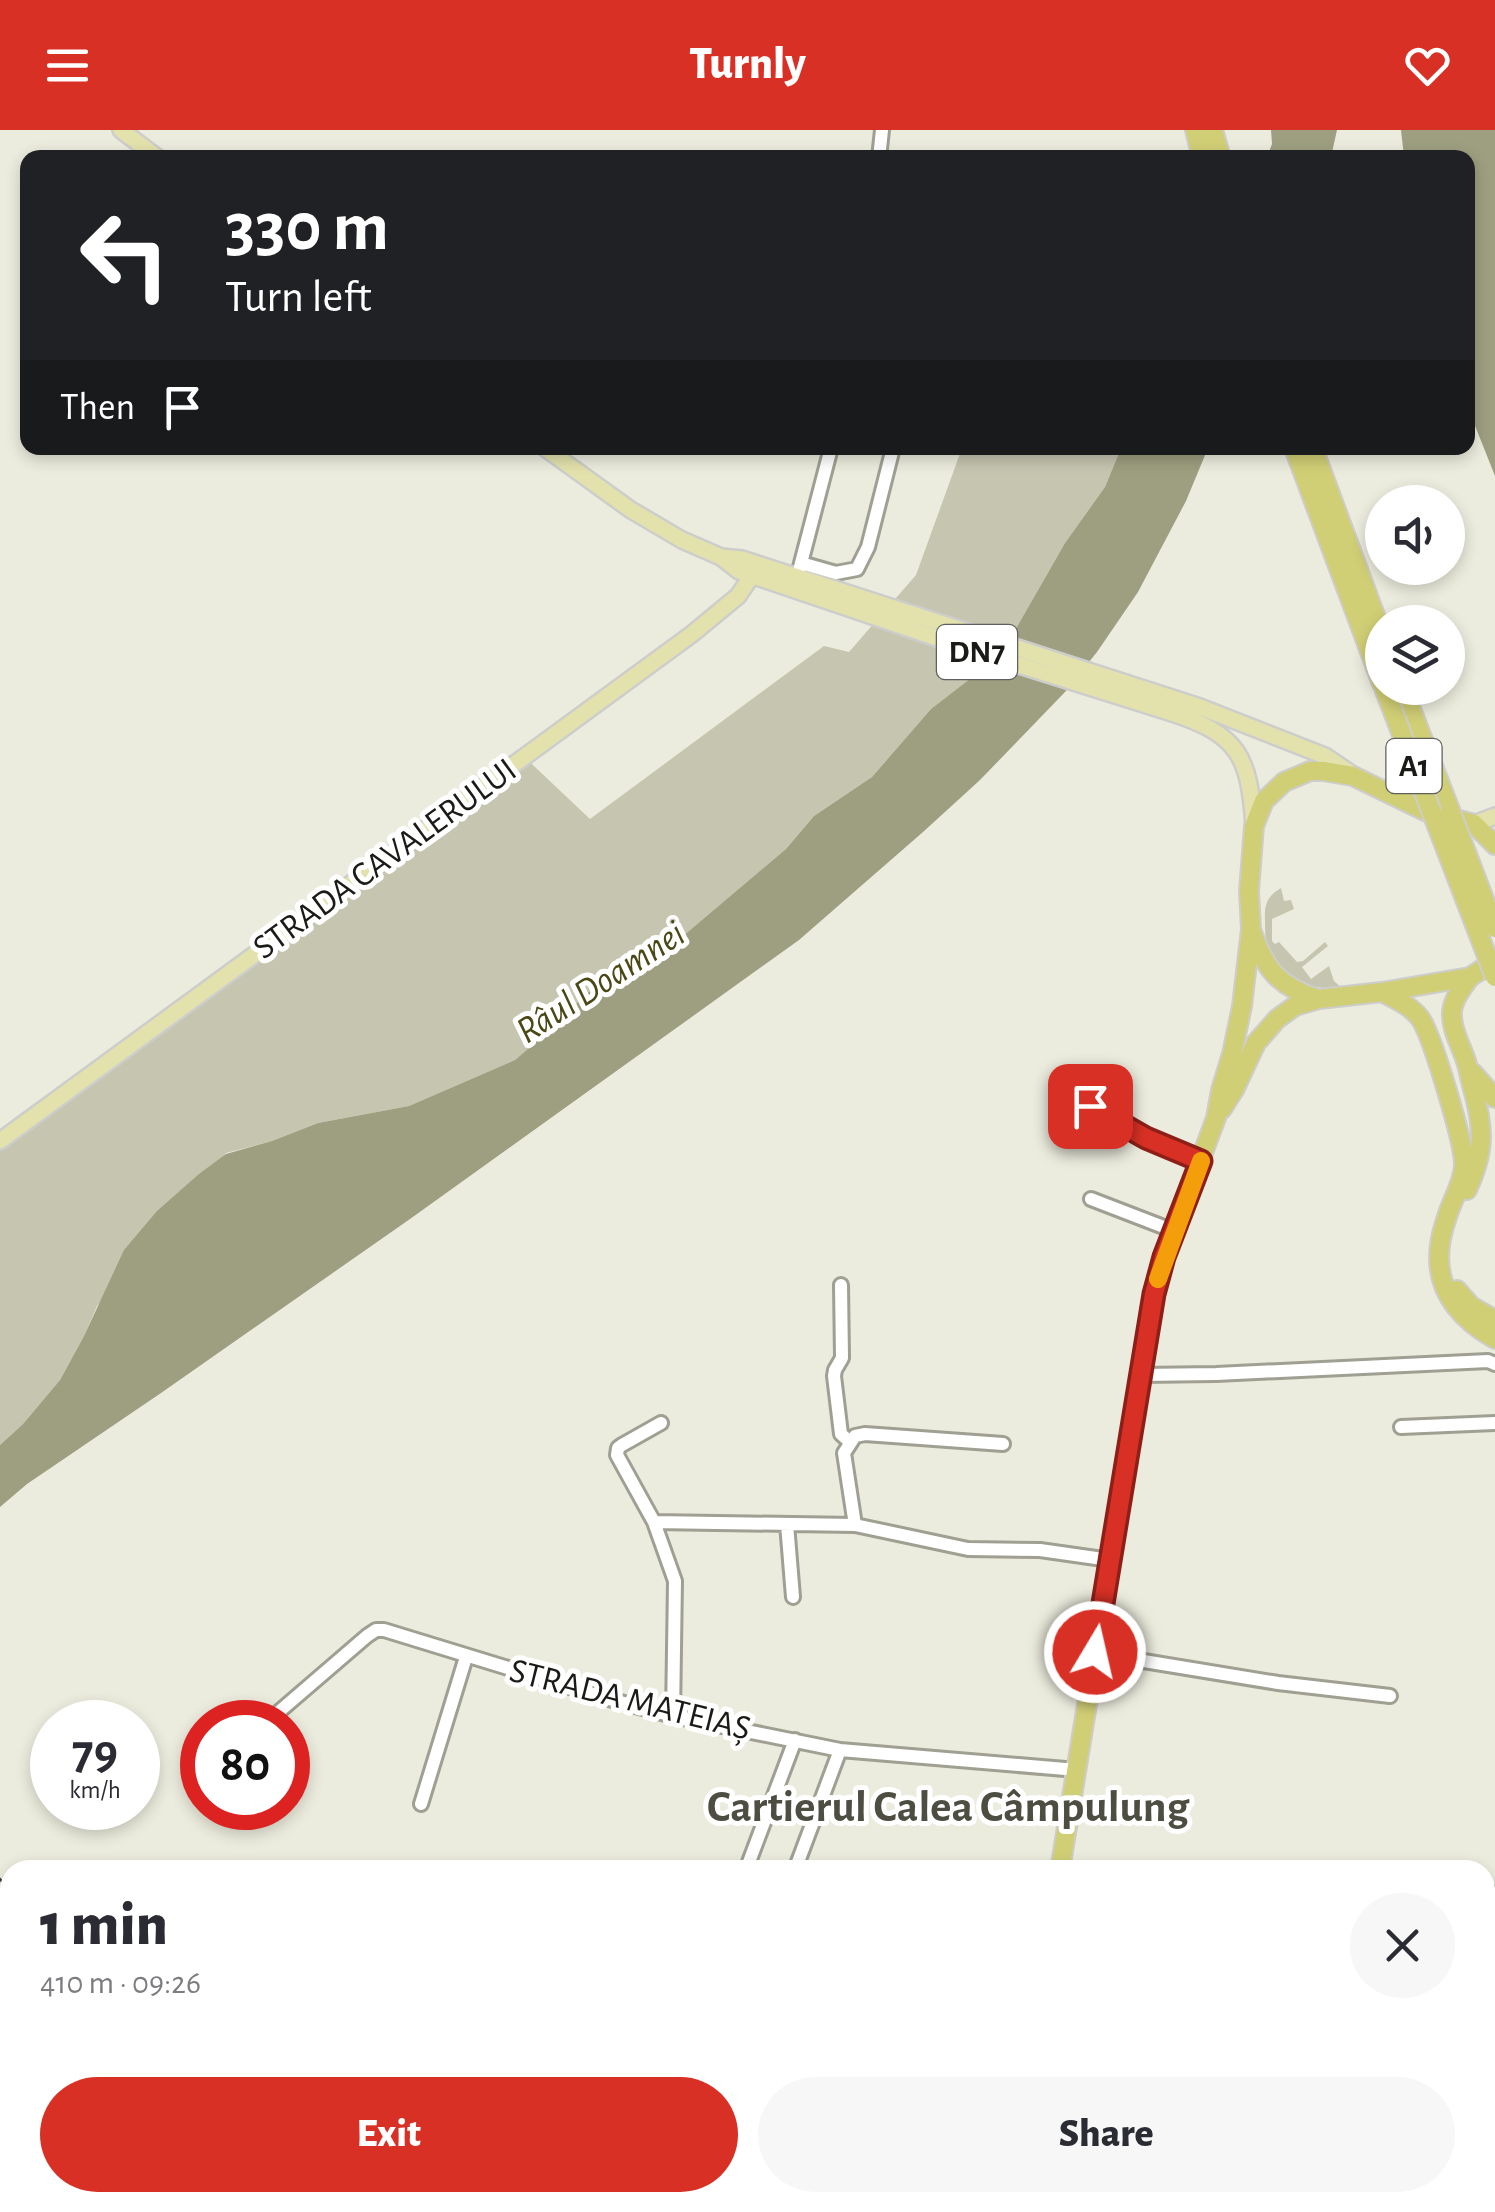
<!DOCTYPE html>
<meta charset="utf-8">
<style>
body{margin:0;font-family:"Alegreya Sans",sans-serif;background:#f7f7f7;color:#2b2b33;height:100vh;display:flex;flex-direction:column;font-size:38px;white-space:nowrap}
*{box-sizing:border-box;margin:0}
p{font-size:32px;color:#7c7c81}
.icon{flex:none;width:55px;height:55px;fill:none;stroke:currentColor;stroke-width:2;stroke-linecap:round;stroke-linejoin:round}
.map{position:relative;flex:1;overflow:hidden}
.details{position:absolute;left:0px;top:1730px;width:1495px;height:352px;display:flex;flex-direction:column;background:#fff;border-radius:30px 30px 0 0;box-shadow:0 5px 15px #0003}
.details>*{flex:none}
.hud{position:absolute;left:20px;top:20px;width:1455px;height:305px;border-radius:20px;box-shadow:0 5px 15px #0003;background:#202124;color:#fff;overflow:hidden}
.buttons{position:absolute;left:1365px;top:355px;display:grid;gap:20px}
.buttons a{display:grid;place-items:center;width:100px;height:100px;border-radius:50%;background:#fff;box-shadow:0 5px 15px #0003;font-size:50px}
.speed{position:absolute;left:30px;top:1570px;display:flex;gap:20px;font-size:50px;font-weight:700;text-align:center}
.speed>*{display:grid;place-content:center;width:130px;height:130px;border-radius:50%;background:#fff;box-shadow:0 5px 15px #0003;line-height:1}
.speed small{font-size:25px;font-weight:400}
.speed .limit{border:15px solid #d22;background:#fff;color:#111}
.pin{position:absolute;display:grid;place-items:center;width:85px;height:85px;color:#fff;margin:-42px;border-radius:20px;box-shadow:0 5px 15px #0006}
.me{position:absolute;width:110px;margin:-55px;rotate:9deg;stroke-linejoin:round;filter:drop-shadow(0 0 8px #0008)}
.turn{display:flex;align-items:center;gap:35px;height:210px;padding:0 40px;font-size:45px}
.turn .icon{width:130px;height:130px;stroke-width:2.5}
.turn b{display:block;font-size:70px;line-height:85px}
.then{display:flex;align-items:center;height:95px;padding:0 40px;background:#0003;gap:20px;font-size:38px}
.round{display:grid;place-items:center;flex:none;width:105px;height:105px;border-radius:52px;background:#f7f7f7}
.headline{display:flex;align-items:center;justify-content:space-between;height:170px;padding:0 40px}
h1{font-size:60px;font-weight:800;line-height:75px}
.cta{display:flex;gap:20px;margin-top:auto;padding:20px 40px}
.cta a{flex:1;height:115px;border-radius:60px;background:#d93025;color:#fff;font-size:40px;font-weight:800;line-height:115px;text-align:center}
.cta a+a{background:#f7f7f7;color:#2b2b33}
header{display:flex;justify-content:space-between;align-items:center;height:130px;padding:0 40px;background:#d93025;color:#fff;font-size:45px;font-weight:800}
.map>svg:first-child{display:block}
.green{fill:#c5c5b0}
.water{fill:#9e9e80}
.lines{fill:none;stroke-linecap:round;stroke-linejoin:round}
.minor-casing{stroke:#9f9f92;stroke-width:18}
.major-casing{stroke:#cdcdcc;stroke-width:20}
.highway-casing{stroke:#cdcdcc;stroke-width:22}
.minor{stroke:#fff;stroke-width:12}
.major{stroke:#e3e2ac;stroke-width:15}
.highway{stroke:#d1cf75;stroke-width:18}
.rail{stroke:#3d3e37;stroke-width:2.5}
.highway-bridge-casing{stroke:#cdcdcc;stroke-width:22;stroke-linecap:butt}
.highway-bridge{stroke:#d1cf75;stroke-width:18}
.route-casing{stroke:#8d1f18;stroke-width:25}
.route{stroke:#d93025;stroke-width:18}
.slow{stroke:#f59e0b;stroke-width:18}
.labels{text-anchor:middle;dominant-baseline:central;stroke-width:10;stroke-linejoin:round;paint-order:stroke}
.shield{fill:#fff;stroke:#5f5f5c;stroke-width:2.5}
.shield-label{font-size:32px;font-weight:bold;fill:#1a1b16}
.street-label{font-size:35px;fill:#1a1b16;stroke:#fff}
.water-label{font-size:38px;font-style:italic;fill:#4a4814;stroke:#fff}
.district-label{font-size:45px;font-weight:bold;fill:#4d4d42;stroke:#fff}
</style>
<header><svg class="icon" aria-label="menu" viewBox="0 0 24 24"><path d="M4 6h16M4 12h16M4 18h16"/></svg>Turnly<svg class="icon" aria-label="heart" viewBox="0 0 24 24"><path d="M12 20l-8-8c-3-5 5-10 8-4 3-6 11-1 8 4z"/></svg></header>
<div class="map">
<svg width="1495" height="2082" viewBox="0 0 1495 2082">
<rect width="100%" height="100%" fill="#ececde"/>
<path class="green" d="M962,318H1121L1105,357L1065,413L1014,502L971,548L931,579L872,647L814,686L786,719L657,828L587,863L550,900L515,930L409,976L318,993L272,1011L226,1023L97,1176L84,1206L60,1250L23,1294L0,1315V1001L215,845L517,620L590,689L824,516L849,522L916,445Z
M1281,758L1284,771L1291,770L1294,779L1272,789V811L1275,814L1279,812L1297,832L1303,831L1325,812L1328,816L1302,837L1311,849L1329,836L1334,851L1343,859C1312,860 1275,850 1267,815C1265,807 1265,799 1265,791C1264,775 1267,766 1281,758Z"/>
<path class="water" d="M1271,0H1337L1331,27H1267L1272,14Z
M1401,0H1495V346L1468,278V28L1404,27Z
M1121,318H1208L1186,371L1138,462L1097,522L1065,562L980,650L923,702L799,810L410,1089L161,1263L27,1354L0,1377V1315L23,1294L60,1250L84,1206L124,1120L157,1081L199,1044L226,1024L272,1011L318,993L409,976L515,930L550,900L587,863L657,828L786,719L814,686L872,647L931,579L971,548L1014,502L1065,413L1105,357Z"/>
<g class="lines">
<defs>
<path id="minor" d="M879,28L882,0
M801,433L836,443L857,439L868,417L893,318
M800,437L831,318
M1067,964L1146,1008L1201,1031
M1091,1069L1174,1101
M841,1155L842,1228L835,1240L834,1246L841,1304L850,1312
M1140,1245L1216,1244L1488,1231L1495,1234
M661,1293L622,1315L618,1318L617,1325L654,1392L675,1451L673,1586
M1401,1297L1495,1293
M654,1392L855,1395L968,1419L1040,1420L1110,1430
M787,1394L793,1467
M855,1395L844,1323L855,1306L865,1304L1003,1314
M1095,1523L1278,1553L1390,1566
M267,1592L367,1506L376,1500H384L609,1569L673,1586L840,1620L1077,1640
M421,1674L466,1527
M746,1740L795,1610
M795,1740L840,1620
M1485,1764L1495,1763
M1485,2053H1495
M281,2072L288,2082
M941,2072L963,2082
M1445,2072L1446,2082
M412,2082L503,2072
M1145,2082L1146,2072"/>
<path id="major" d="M121,0L158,28
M545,318L631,380L682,410L721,427L739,441L978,522L1172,583C1239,605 1249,626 1254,696
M721,427L742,429L1200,577L1325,626L1353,645
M1474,694L1495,686
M0,1011L692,504L738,466L759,435"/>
<path id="highway" d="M1195,0L1202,28
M1213,0L1221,28
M1294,318L1382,554
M1313,318L1382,504
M1403,558L1450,680
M1252,802C1265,840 1280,857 1318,869
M1382,862C1395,869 1411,876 1420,888C1432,905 1465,1015 1464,1036C1463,1053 1452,1070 1447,1087C1427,1142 1446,1181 1495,1209
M1473,943L1495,968
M1222,979L1234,960L1256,913L1277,889L1295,876L1319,869L1382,862L1470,847L1495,831
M1467,1060C1485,1021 1484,999 1473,959C1470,949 1469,939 1465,928C1460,914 1451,898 1452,882C1453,869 1462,858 1470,847
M1457,1160L1471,1176L1495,1190
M1060,1740L1154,1164L1164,1127L1216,988L1221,960L1232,924L1242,876L1251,799L1249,761L1254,696L1264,671L1284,652L1310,641H1323L1353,646L1425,681L1474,694L1495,715
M999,2082L1002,2072"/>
</defs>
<use href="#minor" class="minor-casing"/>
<use href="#major" class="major-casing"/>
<use href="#highway" class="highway-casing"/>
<use href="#minor" class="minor"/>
<use href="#major" class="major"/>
<use href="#highway" class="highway"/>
<path class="rail" d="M0,1749L10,1762
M244,2072L251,2082"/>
<defs>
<path id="highway-bridge" d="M1384,558L1495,847
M1450,680L1495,798"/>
</defs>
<use href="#highway-bridge" class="highway-bridge-casing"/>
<use href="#highway-bridge" class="highway-bridge"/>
</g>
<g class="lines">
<defs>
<path id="route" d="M1090,976L1146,1008L1201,1031L1164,1127L1154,1164L1095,1522"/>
</defs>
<use href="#route" class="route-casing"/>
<use href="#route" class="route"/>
<path class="slow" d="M1158,1149L1201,1031"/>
</g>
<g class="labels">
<g class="shield">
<rect x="937" y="495" width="80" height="54" rx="8"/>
<rect x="1386.5" y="609" width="55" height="54" rx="8"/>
</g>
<g class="shield-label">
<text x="977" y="522">DN7</text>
<text x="1414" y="636">A1</text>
</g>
<g class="street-label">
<text transform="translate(385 729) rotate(-36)">STRADA CAVALERULUI</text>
<text transform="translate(630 1570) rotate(14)">STRADA MATEIAȘ</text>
</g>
<g class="water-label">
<text transform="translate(601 853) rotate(-33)">Râul Doamnei</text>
</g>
<g class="district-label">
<text x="948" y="1677">Cartierul Calea Câmpulung</text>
</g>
</g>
</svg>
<div class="buttons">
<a><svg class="icon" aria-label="sound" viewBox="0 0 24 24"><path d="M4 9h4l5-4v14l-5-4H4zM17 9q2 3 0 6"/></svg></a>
<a><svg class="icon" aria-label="layers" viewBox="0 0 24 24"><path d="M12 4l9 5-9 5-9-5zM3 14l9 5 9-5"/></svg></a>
</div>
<div class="speed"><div>79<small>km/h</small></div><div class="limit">80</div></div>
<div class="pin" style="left:1090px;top:976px;background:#d93025"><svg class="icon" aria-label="arrive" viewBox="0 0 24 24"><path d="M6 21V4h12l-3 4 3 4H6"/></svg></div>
<svg class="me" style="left:1095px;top:1522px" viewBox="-20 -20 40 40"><circle r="17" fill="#d93025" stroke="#fff" stroke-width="3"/><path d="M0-11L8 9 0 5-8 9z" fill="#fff"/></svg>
<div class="hud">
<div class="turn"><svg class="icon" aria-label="left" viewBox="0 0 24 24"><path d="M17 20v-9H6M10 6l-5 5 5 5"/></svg><div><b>330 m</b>Turn left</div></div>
<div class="then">Then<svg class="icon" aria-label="arrive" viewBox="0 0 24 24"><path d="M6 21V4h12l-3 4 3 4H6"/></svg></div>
</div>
<section class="details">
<div class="headline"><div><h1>1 min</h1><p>410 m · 09:26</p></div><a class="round"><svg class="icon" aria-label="close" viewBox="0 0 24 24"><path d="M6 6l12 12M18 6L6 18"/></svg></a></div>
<div class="cta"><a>Exit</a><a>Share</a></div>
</section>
</div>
